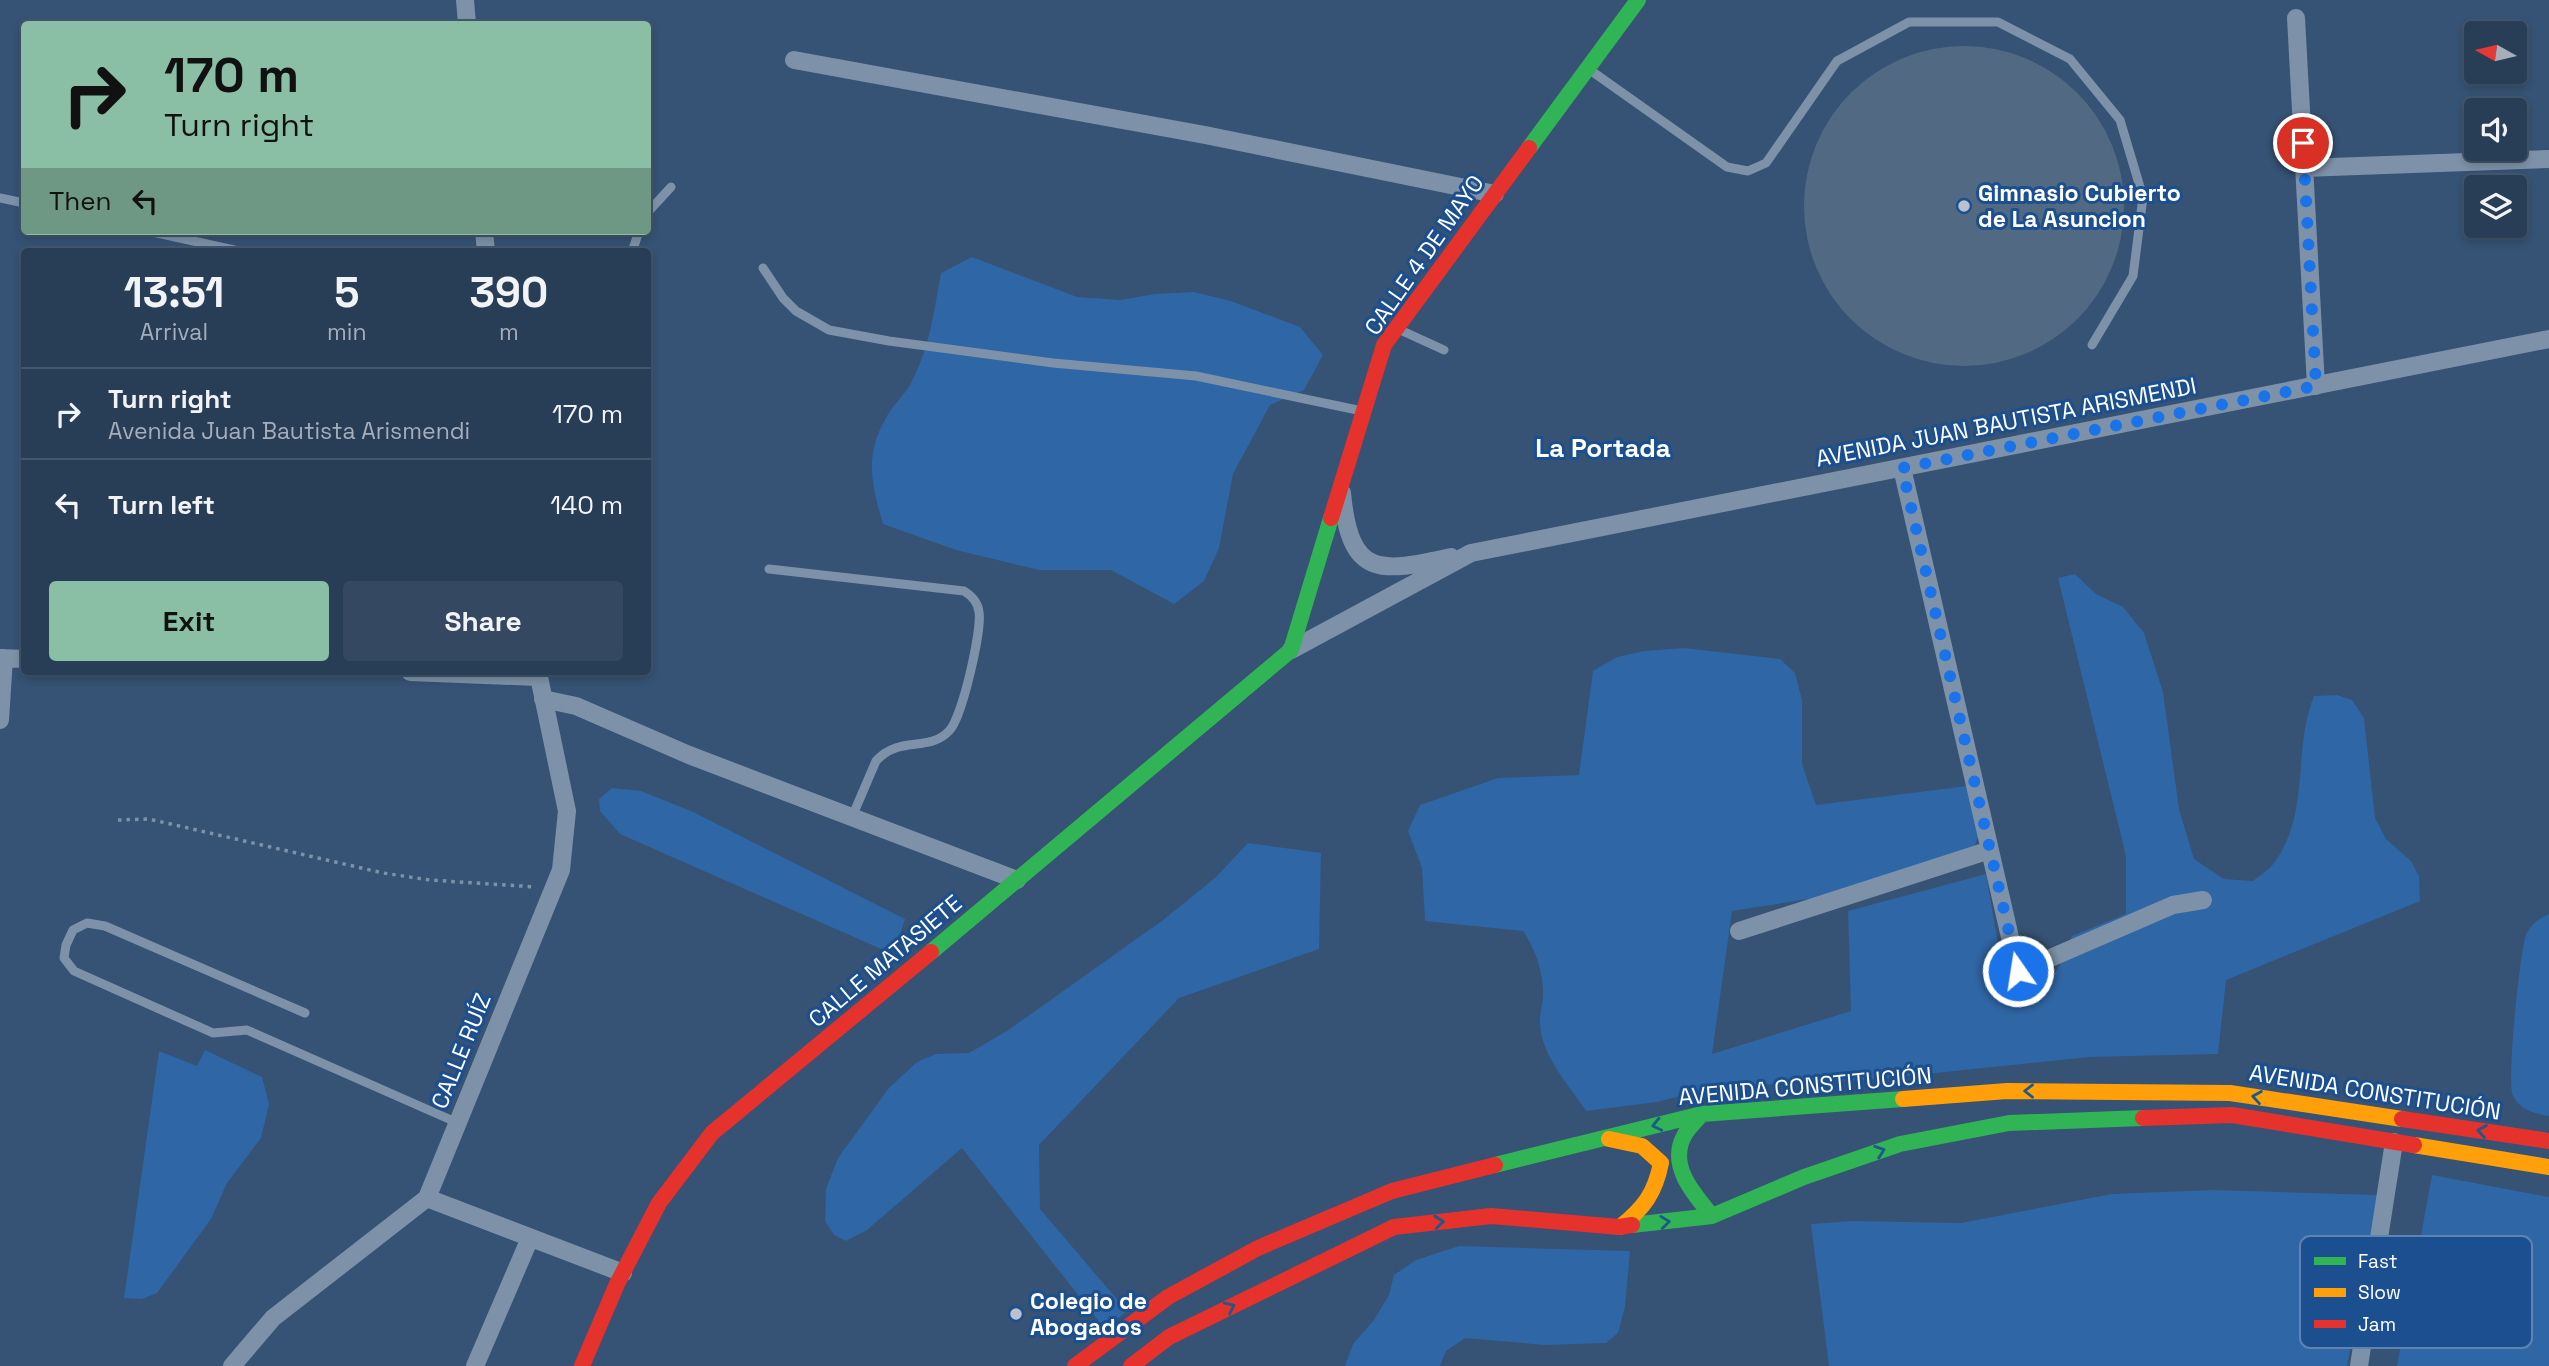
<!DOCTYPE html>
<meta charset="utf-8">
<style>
body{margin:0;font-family:"Space Grotesk",sans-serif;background:#344961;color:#f1f3f6;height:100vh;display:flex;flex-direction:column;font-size:26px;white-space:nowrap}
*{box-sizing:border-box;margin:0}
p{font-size:23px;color:#a5aeba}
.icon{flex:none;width:38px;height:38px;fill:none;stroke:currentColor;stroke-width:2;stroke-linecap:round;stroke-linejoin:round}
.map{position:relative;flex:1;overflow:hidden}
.panel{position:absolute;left:21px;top:248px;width:630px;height:427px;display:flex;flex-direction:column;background:#283e57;border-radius:7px;box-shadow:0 4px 10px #0003,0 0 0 2px #44576d}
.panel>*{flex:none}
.hud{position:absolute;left:21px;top:21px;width:630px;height:214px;border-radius:7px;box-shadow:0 4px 10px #0003,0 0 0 2px #44576d;background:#8abfa5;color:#111;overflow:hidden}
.needle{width:46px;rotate:278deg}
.fabs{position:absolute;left:2464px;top:21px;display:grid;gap:14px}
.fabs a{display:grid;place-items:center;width:63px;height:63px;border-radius:7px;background:#283e57;box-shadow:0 4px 10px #0003,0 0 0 2px #44576d;font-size:35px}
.pin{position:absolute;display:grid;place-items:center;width:60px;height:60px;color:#fff;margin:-30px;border:4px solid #fff;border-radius:50%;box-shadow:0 2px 7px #0007}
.me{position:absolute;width:77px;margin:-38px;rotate:347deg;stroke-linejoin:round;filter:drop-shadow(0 0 5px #0008)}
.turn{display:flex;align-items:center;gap:24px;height:147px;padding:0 28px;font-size:32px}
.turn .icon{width:91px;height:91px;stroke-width:2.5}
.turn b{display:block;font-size:49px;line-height:60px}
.then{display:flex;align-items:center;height:66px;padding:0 28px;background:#0003;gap:14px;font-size:26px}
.eta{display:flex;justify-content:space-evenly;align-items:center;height:119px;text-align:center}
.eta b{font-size:42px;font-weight:600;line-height:49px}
.cta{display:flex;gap:14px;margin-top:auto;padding:14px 28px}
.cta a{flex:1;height:80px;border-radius:7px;background:#8abfa5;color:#111;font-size:28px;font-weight:600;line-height:80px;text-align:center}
.cta a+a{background:#344961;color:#f1f3f6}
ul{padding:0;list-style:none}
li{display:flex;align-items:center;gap:21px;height:91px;padding:0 28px;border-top:2px solid #44576d}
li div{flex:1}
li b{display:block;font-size:26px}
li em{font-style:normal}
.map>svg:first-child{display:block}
.green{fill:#2f66a5}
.building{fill:#526984}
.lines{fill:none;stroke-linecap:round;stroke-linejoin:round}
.path{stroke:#7d92a8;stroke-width:3.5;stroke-dasharray:3.5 5;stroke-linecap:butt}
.lane{stroke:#7d92a8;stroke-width:9}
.street{stroke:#7d92a8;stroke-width:18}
.fast{stroke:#30b455;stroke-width:16}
.slow{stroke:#ff9f0a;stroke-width:16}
.jam{stroke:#e5322d;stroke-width:16}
.oneway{stroke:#1d5989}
.route{stroke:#1a73e8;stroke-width:12;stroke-dasharray:0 21.6}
.poi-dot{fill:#b9c2ce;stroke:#1b4f8f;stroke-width:2.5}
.labels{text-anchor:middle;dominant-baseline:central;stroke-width:6;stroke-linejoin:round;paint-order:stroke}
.poi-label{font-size:23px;font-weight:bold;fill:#fff;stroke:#1b4f8f;text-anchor:start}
.street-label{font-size:23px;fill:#fff;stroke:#1b4f8f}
.quarter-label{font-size:26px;font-weight:bold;fill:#fff;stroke:#1b4f8f}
.key{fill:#1b4f8f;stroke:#5f84b1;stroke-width:2}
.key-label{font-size:19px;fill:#fff}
</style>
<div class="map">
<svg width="2549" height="1366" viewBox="0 0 2549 1366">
<rect width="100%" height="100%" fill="#365274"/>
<path class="green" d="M972,257L1077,297L1120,300L1155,294L1194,292L1231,301L1300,327L1323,355L1304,390L1270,405L1233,474L1219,548L1204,581L1174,604L1111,570H1039L956,550L883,524C871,483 864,455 887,416C894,403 906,394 912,381C930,347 934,310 941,273Z
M2075,574L2096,594L2123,607L2144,633L2163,692L2179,809L2194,859L2224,879L2253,881C2259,876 2269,870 2274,863C2311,813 2292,750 2314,696L2337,695L2352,700L2364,718L2375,818L2386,839L2411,861L2419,876L2420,901L2226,980L2218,1054L2089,1057L1878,1079L1715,1087L1657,1102L1586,1111C1569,1085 1542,1057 1540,1025C1539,1016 1542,1006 1543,998C1544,974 1536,950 1523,931L1425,921L1422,868L1408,831L1420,805L1498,778L1579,775L1593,671L1617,657L1644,651L1684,648L1780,659L1795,673L1802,700V764L1816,805L1967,786L1982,826L1974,848L1828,896L1732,911L1712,1054L1851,1011L1848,911L1986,874L1999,949L2007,966V986L2018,996C2054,985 2059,969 2072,936L2126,914V856L2058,578Z
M612,788L641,791L691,811L905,919L899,937L888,952L620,834L600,811L599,799Z
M1248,843L1321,853L1319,949L1179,998L1039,1145L1040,1209L1127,1311L1105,1329L962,1148L867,1230L846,1241L834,1235L825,1221L826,1189L838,1158L889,1088L917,1062L936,1054L969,1053L1007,1031L1163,920L1215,878Z
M2549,914V1116C2534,1113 2521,1111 2513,1096C2506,1084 2520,951 2526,935C2530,925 2539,918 2549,914Z
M205,1050L262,1077L269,1104L261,1138L227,1183L211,1219L157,1293L142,1299L124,1298L159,1051L197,1066Z
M2432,1175L2549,1197V1366H2397Z
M2213,1190L2378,1195L2347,1366H1829L1811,1224L1853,1221L1961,1223L2112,1194Z
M1459,1246L1630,1251L1625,1307L1618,1333L1606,1343L1545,1345L1465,1338L1446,1351L1440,1366H1345L1353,1344L1374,1320L1389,1295L1394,1275L1416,1260Z"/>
<path class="building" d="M1804 206a160 160 0 1 1 320 0a160 160 0 1 1-320 0Z"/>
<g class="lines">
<path class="path" d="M118,820L149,819L383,873L430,880L536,887"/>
<path class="lane" d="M1590,70L1727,167L1748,171L1766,163L1837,61L1909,22H1998L2070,59L2120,120L2143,197L2133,276L2092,345
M0,198L24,203
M648,212L671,187
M148,231L243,252
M632,252L639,231
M763,268L783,298L796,311L829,330L889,341L1053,363L1196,376L1362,411
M1398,329L1444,350
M769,569L964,591C972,596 978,602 979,612C982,630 962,719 949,731C928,753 899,735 876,761L852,817
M305,1013L105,926L87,923L73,930L66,945L64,958L74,971L213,1033L247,1030L458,1123"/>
<path class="street" d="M465,0L467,24
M2296,18L2316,386
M794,60L1205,135L1495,194
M2304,168L2549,159
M484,231L486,252
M1902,468L2018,972L2173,905L2203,900
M1342,493C1350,578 1379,573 1451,557
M1291,650L1471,553L2549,339
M0,658L24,659
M410,672L538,677
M543,699L576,706L689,755L1017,880
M0,720L4,658
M1739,931L1990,850
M427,1198L623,1273
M232,1366L273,1318L427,1198L561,870L567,811L538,672
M475,1366L530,1238
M2359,1366L2394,1142"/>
<path class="fast" d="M1529,148L1638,0
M931,952L1291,650L1331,518
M1702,1114C1696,1121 1688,1128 1684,1136C1668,1166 1694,1194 1712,1216
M1495,1165L1702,1114L1903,1099
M1632,1225L1712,1216L1804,1177L1900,1144L2009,1123L2143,1118"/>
<path class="slow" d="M1903,1099L2007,1091L2230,1093L2402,1119
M1609,1139L1642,1146L1661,1163C1655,1193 1644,1208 1620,1227
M2414,1145L2549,1167"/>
<path class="jam" d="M1331,518L1384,345L1529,148
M2143,1118L2232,1115L2414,1145
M2402,1119L2549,1141
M582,1366L617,1284L659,1203L712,1133L931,952
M1075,1366L1168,1297L1258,1248L1392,1191L1495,1165
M1131,1366L1169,1337L1394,1227L1491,1216L1619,1227L1632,1225"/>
</g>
<defs><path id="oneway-chevron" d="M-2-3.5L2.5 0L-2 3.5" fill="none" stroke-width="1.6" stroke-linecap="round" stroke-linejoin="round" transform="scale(1.75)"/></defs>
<g class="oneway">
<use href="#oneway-chevron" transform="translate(2029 1091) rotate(-180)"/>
<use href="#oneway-chevron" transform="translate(2257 1097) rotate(-171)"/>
<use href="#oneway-chevron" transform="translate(1657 1125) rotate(167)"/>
<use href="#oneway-chevron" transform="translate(2482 1131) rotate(-171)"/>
<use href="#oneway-chevron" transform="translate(1880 1151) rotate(-19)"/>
<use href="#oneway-chevron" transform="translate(1439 1222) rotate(-6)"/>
<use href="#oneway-chevron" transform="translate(1665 1222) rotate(-7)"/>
<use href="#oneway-chevron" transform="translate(1230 1307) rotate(-26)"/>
</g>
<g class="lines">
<path class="route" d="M2018,971L1902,468L2316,386L2303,143"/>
</g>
<g class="poi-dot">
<circle cx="1964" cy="206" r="7"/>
<circle cx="1016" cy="1314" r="7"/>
</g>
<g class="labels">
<g class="poi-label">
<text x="1978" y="193">Gimnasio Cubierto<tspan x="1978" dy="26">de La Asuncion</tspan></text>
<text x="1030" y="1301">Colegio de<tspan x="1030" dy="26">Abogados</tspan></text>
</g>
<g class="street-label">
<text transform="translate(1424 255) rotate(-55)">CALLE 4 DE MAYO</text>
<text transform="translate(2006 422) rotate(-11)">AVENIDA JUAN BAUTISTA ARISMENDI</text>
<text transform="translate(885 961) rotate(-40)">CALLE MATASIETE</text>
<text transform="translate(461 1051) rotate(-68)">CALLE RUÍZ</text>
<text transform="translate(1805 1086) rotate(-5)">AVENIDA CONSTITUCIÓN</text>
<text transform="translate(2375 1092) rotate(9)">AVENIDA CONSTITUCIÓN</text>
</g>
<g class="quarter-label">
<text x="1603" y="448">La Portada</text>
</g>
</g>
<rect x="2300" y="1236" width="232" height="112" rx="10" class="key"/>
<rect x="2314" y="1257" width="32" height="8" fill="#30b455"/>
<rect x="2314" y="1288" width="32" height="9" fill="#ff9f0a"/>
<rect x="2314" y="1320" width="32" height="8" fill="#e5322d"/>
<g class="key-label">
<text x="2358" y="1268">Fast</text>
<text x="2358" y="1299">Slow</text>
<text x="2358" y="1331">Jam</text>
</g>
</svg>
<div class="fabs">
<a><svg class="needle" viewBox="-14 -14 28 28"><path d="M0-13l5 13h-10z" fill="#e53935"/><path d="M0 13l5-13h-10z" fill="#a5aeba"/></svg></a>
<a><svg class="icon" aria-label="sound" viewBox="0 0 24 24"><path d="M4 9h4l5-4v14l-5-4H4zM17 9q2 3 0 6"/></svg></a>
<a><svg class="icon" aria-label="layers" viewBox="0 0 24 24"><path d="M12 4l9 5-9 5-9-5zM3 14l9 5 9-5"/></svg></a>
</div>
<div class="pin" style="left:2303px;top:143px;background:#d93025"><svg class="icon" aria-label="arrive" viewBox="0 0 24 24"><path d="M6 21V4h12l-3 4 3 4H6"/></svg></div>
<svg class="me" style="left:2018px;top:971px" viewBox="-20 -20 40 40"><circle r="17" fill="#1a73e8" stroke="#fff" stroke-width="3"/><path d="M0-11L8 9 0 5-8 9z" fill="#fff"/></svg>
<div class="hud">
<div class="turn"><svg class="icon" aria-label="right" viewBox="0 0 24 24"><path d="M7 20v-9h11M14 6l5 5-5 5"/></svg><div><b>170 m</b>Turn right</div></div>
<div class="then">Then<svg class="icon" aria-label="left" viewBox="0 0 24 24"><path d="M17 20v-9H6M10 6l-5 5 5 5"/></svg></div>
</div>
<section class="panel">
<div class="eta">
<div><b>13:51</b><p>Arrival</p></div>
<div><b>5</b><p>min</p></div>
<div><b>390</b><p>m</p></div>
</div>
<ul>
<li><svg class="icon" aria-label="right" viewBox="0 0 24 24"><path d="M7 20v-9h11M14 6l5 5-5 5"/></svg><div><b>Turn right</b><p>Avenida Juan Bautista Arismendi</p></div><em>170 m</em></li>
<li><svg class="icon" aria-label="left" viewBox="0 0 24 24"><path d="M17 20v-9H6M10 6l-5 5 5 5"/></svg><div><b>Turn left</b></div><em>140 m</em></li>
</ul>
<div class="cta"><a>Exit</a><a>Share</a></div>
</section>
</div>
